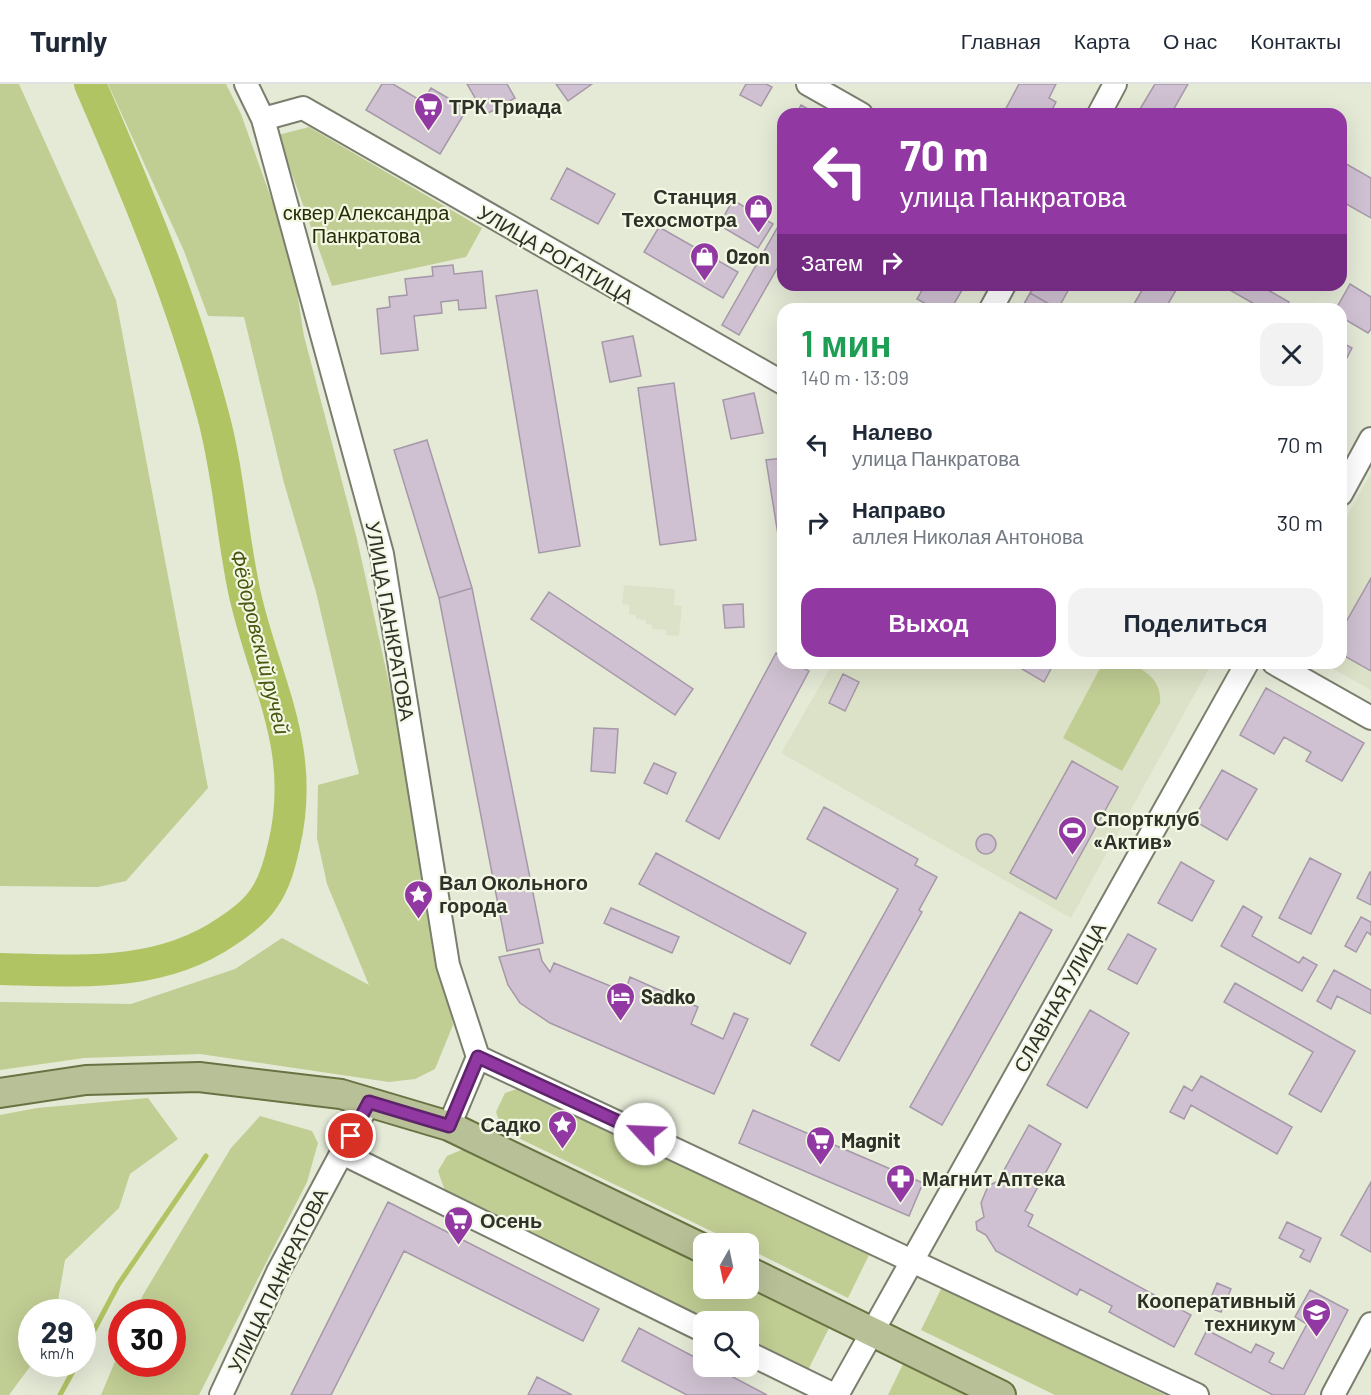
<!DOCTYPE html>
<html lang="ru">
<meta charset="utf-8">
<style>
body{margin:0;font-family:Barlow,sans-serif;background:#f2f2f3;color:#1f2937;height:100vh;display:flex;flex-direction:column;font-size:22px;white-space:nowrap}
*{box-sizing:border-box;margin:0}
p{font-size:20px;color:#747a83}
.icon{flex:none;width:33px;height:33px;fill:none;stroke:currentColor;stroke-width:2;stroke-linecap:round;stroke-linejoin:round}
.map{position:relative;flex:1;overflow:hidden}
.panel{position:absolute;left:777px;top:219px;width:570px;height:366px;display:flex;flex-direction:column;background:#fff;border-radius:18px;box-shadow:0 6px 24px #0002}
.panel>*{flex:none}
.top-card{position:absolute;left:777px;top:24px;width:570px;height:183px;border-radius:18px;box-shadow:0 6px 24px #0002;background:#9138a3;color:#fff;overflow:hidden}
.needle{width:39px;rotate:189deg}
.buttons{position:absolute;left:693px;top:1149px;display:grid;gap:12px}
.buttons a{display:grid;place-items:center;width:66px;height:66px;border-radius:12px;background:#fff;box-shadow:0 6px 24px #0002;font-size:30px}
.speed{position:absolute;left:18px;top:1215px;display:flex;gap:12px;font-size:30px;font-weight:700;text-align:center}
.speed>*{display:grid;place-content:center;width:78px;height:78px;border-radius:50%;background:#fff;box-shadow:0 6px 24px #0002;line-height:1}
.speed small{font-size:15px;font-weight:400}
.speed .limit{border:9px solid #d22;background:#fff;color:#111}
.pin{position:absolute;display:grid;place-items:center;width:51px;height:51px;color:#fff;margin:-26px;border:3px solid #fff;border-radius:50%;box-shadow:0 2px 6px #0007}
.me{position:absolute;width:66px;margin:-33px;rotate:295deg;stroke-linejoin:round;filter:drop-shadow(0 0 4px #0008)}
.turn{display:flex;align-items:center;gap:21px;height:126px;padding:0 24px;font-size:27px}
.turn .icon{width:78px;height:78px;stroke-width:2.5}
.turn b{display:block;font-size:42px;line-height:51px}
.then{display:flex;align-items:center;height:57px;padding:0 24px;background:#0003;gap:12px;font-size:22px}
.round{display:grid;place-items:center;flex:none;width:63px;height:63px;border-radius:18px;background:#f2f2f3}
.overview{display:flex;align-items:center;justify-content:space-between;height:102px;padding:0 24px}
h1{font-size:36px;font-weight:600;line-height:45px;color:#1e9e55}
.action{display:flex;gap:12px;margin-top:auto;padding:12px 24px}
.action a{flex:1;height:69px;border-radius:18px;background:#9138a3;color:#fff;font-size:24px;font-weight:600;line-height:69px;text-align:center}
.action a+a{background:#f2f2f3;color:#1f2937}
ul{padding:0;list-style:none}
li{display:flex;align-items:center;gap:18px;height:78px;padding:0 24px}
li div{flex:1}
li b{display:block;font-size:22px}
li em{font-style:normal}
header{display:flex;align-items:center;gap:36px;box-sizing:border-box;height:84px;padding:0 30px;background:#fff;border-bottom:2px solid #e0e1e3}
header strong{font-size:28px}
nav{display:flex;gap:33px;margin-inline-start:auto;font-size:21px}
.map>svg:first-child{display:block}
.built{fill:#dce2c7}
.green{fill:#c0cd93}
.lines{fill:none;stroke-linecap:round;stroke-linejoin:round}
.stream{stroke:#b0c464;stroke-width:5}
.river{stroke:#b0c464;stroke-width:32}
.building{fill:#cfc1d1;stroke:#a598a8;stroke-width:1.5}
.minor-casing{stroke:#7a7e6d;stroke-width:26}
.major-casing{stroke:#687242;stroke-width:32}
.minor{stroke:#fff;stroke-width:22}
.major{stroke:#b7c096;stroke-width:28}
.route-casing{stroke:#5e246a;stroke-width:15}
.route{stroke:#9138a3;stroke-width:10}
.labels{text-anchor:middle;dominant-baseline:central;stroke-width:4.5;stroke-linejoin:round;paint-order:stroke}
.poi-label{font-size:20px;font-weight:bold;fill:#2e3029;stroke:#f2f8e4;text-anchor:start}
.park-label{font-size:20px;fill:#262d04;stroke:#f2f8e4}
.street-label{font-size:20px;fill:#2e3029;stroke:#f2f8e4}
.water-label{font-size:21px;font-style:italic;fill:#4a560f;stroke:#f2f8e4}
</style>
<header>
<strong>Turnly</strong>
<nav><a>Главная</a><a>Карта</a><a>О нас</a><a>Контакты</a></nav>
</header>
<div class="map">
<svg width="1371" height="1311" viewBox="0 0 1371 1311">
<rect width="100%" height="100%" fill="#e5ead7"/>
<path class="built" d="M1371,389V606L1322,579H1341V443Z
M624,501L675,505L674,521L682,522L679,552L666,551V546L652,545V541L646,540V536L636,535V531L629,530V521L622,520Z
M833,579H1212L1071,834L781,669Z"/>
<path class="green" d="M0,0H19L116,216L208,704L126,797L98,803L0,802Z
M108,0H226L241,30L291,170L304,252L357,455L419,734L453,941L435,985L415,995L389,998L200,970L84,974L0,986V918L131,920L235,885L282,854L369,901L327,800L317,754L318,701L359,690L316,508L284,399L244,233L208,232L184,167Z
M309,43L482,144L466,173L332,202L278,51Z
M1129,579C1147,587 1162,597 1160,619L1122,687L1063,654L1099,586L1107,580Z
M523,1003L869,1171L848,1214L749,1165L748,1160L736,1159L502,1046L496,1028L505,1009Z
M148,1014L178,1055L130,1090L119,1124L65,1176L56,1228H32V1280L9,1311H0V1031L37,1024Z
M260,1032L312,1047L318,1059L307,1098L199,1311H101L121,1263L122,1280H172V1228H136L143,1211L231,1064Z
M466,1064L703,1182L704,1204H749L829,1244L808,1286L749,1257L748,1238L709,1237L445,1107L438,1087L447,1072Z
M942,1203L1165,1311H1055L921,1246Z
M903,1280L965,1311H888Z"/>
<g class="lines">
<path class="stream" d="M82,1269L118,1201L206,1072
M60,1311L77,1280"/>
<path class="river" d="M0,885C78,887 159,894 226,848C240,839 255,828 264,814C275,799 280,779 284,761C307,665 265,599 245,511C232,452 229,390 213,331C183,217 137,108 90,0"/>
</g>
<path class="building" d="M382,0H393L423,18L431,4L467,25L440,70L366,26Z
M467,0H507L515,14L485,31Z
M556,0H592L568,17Z
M746,0H766L772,3L761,22L740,11Z
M1019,0H1056L1049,14L1056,18L1050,30H1003Z
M1155,0H1188L1171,30H1137Z
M801,21L817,30H796Z
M1341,77L1371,94V134L1341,117Z
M567,84L615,110L598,140L551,115Z
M733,116L773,140L758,164L719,141Z
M780,139L783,141V174L739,251L722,241Z
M659,143L738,188L723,214L644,168Z
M453,181L454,190L482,187L486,224L459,226L458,216L441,218L442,229L414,232L418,266L381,270L377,225L390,223L389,213L407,211L405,195L433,192L432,183Z
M1350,200L1371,213V245L1368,249L1341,233V225H1336Z
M925,201H965L951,225H935L917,215Z
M1035,201H1071L1058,225H1021Z
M1035,201H1071L1058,225L1030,209Z
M1145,201H1179L1165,225H1131Z
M1221,201H1259L1289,218L1285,225H1263Z
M537,206L580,462L539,469L496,212Z
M1030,209L1058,225H1021Z
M633,252L641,292L610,298L602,258Z
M1341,258L1352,264L1341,285Z
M674,299L696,456L660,461L638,304Z
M754,309L763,349L731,355L723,316Z
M427,356L472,504L439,514L394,366Z
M783,374V482L766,376Z
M1371,494V587L1341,570V547Z
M472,504L543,859L507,867L439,514Z
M549,508L693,605L675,631L531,535Z
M743,520L744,543L725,544L723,521Z
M776,569L783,573V579H794L809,587L719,755L686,737Z
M1012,579H1054L1044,598Z
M843,590L859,598L845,627L829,619Z
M1266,604L1364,659L1342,697L1306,677L1311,668L1284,653L1274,670L1240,651Z
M594,644L618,645L615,689L591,687Z
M1072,677L1118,703L1056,815L1010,789Z
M654,679L676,689L667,710L644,699Z
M1222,686L1257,705L1227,756L1193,736Z
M824,723L918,775L915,781L937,793L919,826L922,828L839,977L811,961L898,805L807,755Z
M976 760a10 10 0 1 1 20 0a10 10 0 1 1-20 0Z
M656,769L806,849L790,880L639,800Z
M1310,774L1341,790L1311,850L1279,834Z
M1181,778L1214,797L1192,837L1158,819Z
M1370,788H1371V821L1357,814Z
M1243,822L1262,833L1252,852L1299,879L1303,873L1317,881L1302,907L1221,862Z
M611,824L679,853L672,869L604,839Z
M1020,828L1052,846L942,1041L910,1023Z
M1361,833L1371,838V851L1367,848L1356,868L1345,862Z
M1128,850L1156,865L1137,900L1108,885Z
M539,865L542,877L550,888L554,879L625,908L630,893L698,923L691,940L723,955L734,929L748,935L714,1010L550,939L520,919L508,901L499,873Z
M1334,886L1371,906V930L1337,912L1331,925L1317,917Z
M1235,899L1355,967L1321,1028L1289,1010L1313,968L1224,918Z
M1090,926L1129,949L1087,1024L1047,1001Z
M1201,992L1292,1043L1277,1070L1191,1021L1184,1035L1170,1028L1184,1002L1192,1007Z
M753,1026L923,1099L909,1132L739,1059Z
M1029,1041L1061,1060L1025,1127L1033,1131L1028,1142L1191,1231L1174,1263L1109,1228L1112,1222L1080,1205L1077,1211L996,1167L986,1151L977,1146L976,1138L984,1133L981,1119L988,1102L998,1097Z
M1371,1098V1168L1341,1151Z
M388,1118L599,1225L583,1257L404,1167L331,1311H291Z
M1287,1138L1321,1154L1310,1178L1300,1173L1304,1166L1279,1154Z
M1217,1199L1231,1205L1221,1228L1207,1223Z
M1310,1206L1348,1226L1304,1311H1273L1195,1270L1207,1246L1251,1269L1256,1260L1274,1269L1269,1278L1283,1285L1307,1240L1295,1233Z
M639,1244L704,1278V1282H712L767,1311H687L641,1287L622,1277Z
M537,1293L572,1311H528Z"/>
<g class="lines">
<defs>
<path id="minor" d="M246,0L263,35L382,470L448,881L478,973L449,1042
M808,0L861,30
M1099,30L1115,0
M263,35L303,24L783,299
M991,225L1004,201
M1341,410L1371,355
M1274,579L1371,634
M478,973L1197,1311
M342,1069L704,1247
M748,1269L834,1311
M221,1311L278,1188L369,1018
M837,1311L1247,579
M1333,1311L1371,1240"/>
<path id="major" d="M0,1009L86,996L199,993L341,1010L449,1042L704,1165
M748,1187L1001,1311"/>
</defs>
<use href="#minor" class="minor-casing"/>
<use href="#major" class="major-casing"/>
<use href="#minor" class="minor"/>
<use href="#major" class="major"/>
</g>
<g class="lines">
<defs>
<path id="route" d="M351,1052L369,1018L449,1042L478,973L645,1050"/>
</defs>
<use href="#route" class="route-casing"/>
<use href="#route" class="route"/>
</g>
<defs>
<symbol id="supermarket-pin" viewBox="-11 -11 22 30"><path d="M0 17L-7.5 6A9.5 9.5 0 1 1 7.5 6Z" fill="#9138a3" stroke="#f2f8e4"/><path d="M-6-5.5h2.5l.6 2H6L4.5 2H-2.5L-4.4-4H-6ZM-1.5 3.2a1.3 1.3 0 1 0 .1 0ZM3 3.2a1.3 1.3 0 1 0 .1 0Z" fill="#fff"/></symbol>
<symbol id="shop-pin" viewBox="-11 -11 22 30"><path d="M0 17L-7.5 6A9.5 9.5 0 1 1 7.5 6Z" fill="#9138a3" stroke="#f2f8e4"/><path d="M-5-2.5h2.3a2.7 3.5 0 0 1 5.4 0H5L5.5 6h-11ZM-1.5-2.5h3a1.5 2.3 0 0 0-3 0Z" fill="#fff"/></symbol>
<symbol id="stadium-pin" viewBox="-11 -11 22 30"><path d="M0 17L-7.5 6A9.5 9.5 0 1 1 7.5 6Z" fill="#9138a3" stroke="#f2f8e4"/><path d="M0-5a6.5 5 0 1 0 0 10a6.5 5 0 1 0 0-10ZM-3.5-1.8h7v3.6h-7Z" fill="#fff"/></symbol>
<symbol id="sight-pin" viewBox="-11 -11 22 30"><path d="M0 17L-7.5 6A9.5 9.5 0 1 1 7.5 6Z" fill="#9138a3" stroke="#f2f8e4"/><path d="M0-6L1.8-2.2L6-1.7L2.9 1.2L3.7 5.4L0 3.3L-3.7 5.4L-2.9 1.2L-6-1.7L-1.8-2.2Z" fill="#fff"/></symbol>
<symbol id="hotel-pin" viewBox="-11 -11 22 30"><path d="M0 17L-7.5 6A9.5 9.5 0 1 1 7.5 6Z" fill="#9138a3" stroke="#f2f8e4"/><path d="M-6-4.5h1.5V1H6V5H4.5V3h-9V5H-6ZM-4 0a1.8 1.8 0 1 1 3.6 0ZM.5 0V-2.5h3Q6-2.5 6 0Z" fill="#fff"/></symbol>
<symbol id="pharmacy-pin" viewBox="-11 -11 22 30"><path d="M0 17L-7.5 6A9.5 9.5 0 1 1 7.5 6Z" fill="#9138a3" stroke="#f2f8e4"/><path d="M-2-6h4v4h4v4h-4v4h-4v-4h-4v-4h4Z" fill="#fff"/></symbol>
<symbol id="university-pin" viewBox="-11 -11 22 30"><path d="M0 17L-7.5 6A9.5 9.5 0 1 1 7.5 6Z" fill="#9138a3" stroke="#f2f8e4"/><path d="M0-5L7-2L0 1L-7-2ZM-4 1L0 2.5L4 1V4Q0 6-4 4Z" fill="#fff"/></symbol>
</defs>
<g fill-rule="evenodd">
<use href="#supermarket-pin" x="412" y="6" width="33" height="45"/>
<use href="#shop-pin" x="742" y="108" width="33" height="45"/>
<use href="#shop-pin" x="688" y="156" width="33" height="45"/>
<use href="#stadium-pin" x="1056" y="730" width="33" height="45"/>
<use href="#sight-pin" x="402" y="794" width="33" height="45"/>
<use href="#hotel-pin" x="604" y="896" width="33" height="45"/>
<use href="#sight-pin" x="546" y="1024" width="33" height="45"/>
<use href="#supermarket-pin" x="804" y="1040" width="33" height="45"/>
<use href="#pharmacy-pin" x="884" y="1078" width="33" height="45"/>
<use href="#supermarket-pin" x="442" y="1120" width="33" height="45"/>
<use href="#university-pin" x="1300" y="1212" width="33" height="45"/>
</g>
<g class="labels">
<g class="poi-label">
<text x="449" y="22">ТРК Триада</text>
<text x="737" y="112" text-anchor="end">Станция<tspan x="737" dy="23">Техосмотра</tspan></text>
<text x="726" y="172">Ozon</text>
<text x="1093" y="734">Спортклуб<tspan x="1093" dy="23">«Актив»</tspan></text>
<text x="439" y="798">Вал Окольного<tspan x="439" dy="23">города</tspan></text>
<text x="641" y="912">Sadko</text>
<text x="541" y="1040" text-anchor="end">Садко</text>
<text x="841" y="1056">Magnit</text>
<text x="922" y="1094">Магнит Аптека</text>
<text x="480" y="1136">Осень</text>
<text x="1296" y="1216" text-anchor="end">Кооперативный<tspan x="1296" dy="23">техникум</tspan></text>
</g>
<g class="park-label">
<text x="366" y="128">сквер Александра<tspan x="366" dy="23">Панкратова</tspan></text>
</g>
<g class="street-label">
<text transform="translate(556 170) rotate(30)">УЛИЦА РОГАТИЦА</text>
<text transform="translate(391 537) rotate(80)">УЛИЦА ПАНКРАТОВА</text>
<text transform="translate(1059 913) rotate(-61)">СЛАВНАЯ УЛИЦА</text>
<text transform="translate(277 1196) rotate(-64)">УЛИЦА ПАНКРАТОВА</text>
</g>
<g class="water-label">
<text transform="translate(261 558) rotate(76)">Фёдоровский ручей</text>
</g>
</g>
</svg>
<div class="buttons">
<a><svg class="needle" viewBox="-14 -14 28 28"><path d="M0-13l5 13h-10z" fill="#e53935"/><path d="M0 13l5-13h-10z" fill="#747a83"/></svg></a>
<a><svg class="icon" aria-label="search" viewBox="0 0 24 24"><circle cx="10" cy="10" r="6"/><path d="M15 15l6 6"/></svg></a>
</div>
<div class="speed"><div>29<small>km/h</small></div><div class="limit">30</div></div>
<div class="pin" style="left:351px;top:1052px;background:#d93025"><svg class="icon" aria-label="arrive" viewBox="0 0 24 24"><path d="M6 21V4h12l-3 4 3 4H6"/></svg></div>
<svg class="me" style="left:645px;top:1050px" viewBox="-20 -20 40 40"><circle r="19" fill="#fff"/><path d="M0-13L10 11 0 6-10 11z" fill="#9138a3"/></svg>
<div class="top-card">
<div class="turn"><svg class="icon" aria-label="left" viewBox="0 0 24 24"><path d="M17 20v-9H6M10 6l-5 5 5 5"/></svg><div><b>70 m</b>улица Панкратова</div></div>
<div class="then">Затем<svg class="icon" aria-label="right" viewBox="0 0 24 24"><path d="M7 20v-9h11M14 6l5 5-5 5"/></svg></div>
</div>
<section class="panel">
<div class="overview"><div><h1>1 мин</h1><p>140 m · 13:09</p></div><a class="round"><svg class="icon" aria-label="close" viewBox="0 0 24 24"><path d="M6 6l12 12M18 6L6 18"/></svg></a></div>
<ul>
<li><svg class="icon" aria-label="left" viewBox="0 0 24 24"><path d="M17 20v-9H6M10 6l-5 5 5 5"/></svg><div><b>Налево</b><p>улица Панкратова</p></div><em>70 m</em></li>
<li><svg class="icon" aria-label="right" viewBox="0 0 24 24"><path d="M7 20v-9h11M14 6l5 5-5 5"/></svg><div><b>Направо</b><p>аллея Николая Антонова</p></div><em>30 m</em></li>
</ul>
<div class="action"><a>Выход</a><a>Поделиться</a></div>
</section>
</div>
